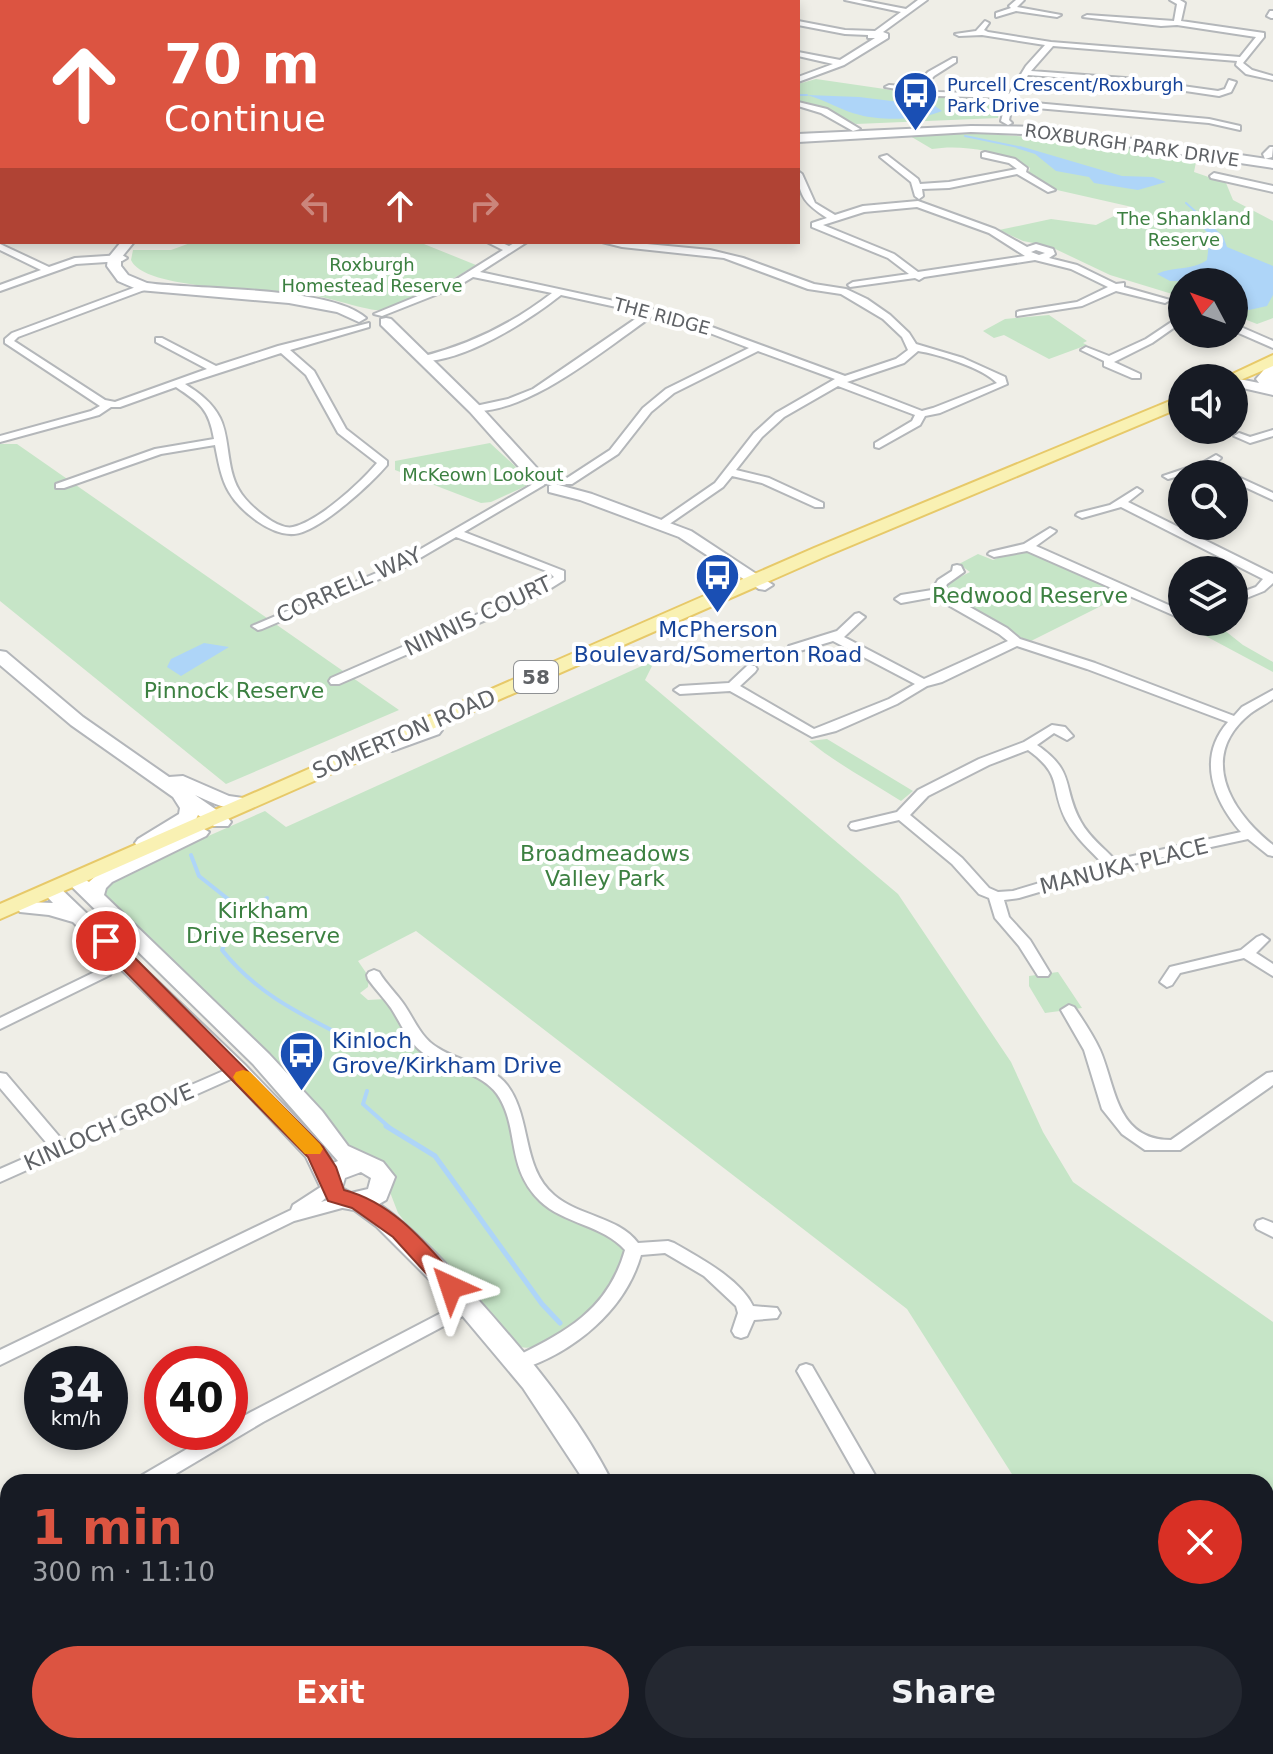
<!DOCTYPE html>
<meta charset="utf-8">
<style>
body{margin:0;font-family:"DejaVu Sans",sans-serif;background:#242831;color:#f1f3f6;height:100vh;display:flex;flex-direction:column;font-size:30px;white-space:nowrap}
*{box-sizing:border-box;margin:0}
p{font-size:26px;color:#9ea1a6}
.icon{flex:none;width:44px;height:44px;fill:none;stroke:currentColor;stroke-width:2;stroke-linecap:round;stroke-linejoin:round}
.map{position:relative;flex:1;overflow:hidden}
.side{position:absolute;left:0px;top:1474px;width:1274px;height:280px;display:flex;flex-direction:column;background:#171b24;border-radius:24px 24px 0 0;box-shadow:0 4px 12px #0003}
.side>*{flex:none}
.guide{position:absolute;left:0px;top:0px;width:800px;height:244px;box-shadow:0 4px 12px #0003;background:#dc5441;color:#fff;overflow:hidden}
.needle{width:52px;rotate:311deg}
.controls{position:absolute;left:1168px;top:268px;display:grid;gap:16px}
.controls a{display:grid;place-items:center;width:80px;height:80px;border-radius:50%;background:#171b24;box-shadow:0 4px 12px #0003;font-size:40px}
.speed{position:absolute;left:24px;top:1346px;display:flex;gap:16px;font-size:40px;font-weight:700;text-align:center}
.speed>*{display:grid;place-content:center;width:104px;height:104px;border-radius:50%;background:#171b24;box-shadow:0 4px 12px #0003;line-height:1}
.speed small{font-size:20px;font-weight:400}
.speed .limit{border:12px solid #d22;background:#fff;color:#111}
.pin{position:absolute;display:grid;place-items:center;width:68px;height:68px;color:#fff;margin:-34px;border:4px solid #fff;border-radius:50%;box-shadow:0 2px 8px #0007}
.me{position:absolute;width:88px;margin:-44px;rotate:318deg;stroke-linejoin:round;filter:drop-shadow(0 0 6px #0008)}
.turn{display:flex;align-items:center;gap:28px;height:168px;padding:0 32px;font-size:36px}
.turn .icon{width:104px;height:104px;stroke-width:2.5}
.turn b{display:block;font-size:56px;line-height:68px}
.lanes{display:flex;align-items:center;height:76px;padding:0 32px;background:#0003;justify-content:center;gap:40px;direction:ltr}
.lanes .off{opacity:.35}
.round{display:grid;place-items:center;flex:none;width:84px;height:84px;border-radius:42px;background:#242831}
.headline{display:flex;align-items:center;justify-content:space-between;height:136px;padding:0 32px}
h1{font-size:48px;font-weight:700;line-height:60px;color:#dc5441}
.button{display:flex;gap:16px;margin-top:auto;padding:16px 32px}
.button a{flex:1;height:92px;border-radius:48px;background:#dc5441;color:#fff;font-size:32px;font-weight:700;line-height:92px;text-align:center}
.button a+a{background:#242831;color:#f1f3f6}
.map>svg:first-child{display:block}
.green{fill:#c6e5c7}
.water{fill:#aed5f8}
.lines{fill:none;stroke-linecap:round;stroke-linejoin:round}
.stream-far2{stroke:#aed5f8;stroke-width:2}
.stream-far1{stroke:#aed5f8;stroke-width:4}
.stream{stroke:#aed5f8;stroke-width:5}
.street-casing{stroke:#b4b7ba;stroke-width:4}
.secondary-casing{stroke:#b3b6ba;stroke-width:4}
.primary-casing{stroke:#e7c969;stroke-width:4}
.street{fill:#fff;fill-rule:evenodd}
.secondary{fill:#fff;fill-rule:evenodd}
.primary{fill:#f9f1b3;fill-rule:evenodd}
.route{fill:#dc5441;stroke:#8f372a;stroke-width:2}
.slow{fill:#f59e0b}
.labels{text-anchor:middle;dominant-baseline:central;stroke-width:8;stroke-linejoin:round;paint-order:stroke}
.far-transit-label{font-size:18px;fill:#164399;stroke:#fff;text-anchor:start}
.far-street-label{font-size:18px;fill:#5f6266;stroke:#fff}
.far-park-label{font-size:18px;fill:#3c8041;stroke:#fff}
.shield{fill:#fff;stroke:#8f9194;stroke-width:2}
.shield-label{font-size:20px;font-weight:bold;fill:#5f6266}
.street-label{font-size:22px;fill:#5f6266;stroke:#fff}
.park-label{font-size:22px;fill:#3c8041;stroke:#fff}
.transit-label{font-size:22px;fill:#164399;stroke:#fff}
</style>
<div class="map">
<svg width="1273" height="1754" viewBox="0 0 1273 1754">
<rect width="100%" height="100%" fill="#efeee7"/>
<path class="green" d="M816,79L919,94L999,97L1001,98L998,118L856,124L815,105L798,102V84Z
M972,133L1093,141L1197,157L1194,172L1226,183L1233,200L1273,221V318L1257,324L1234,315V282H1182V297L1110,275L1049,246L1023,241L999,230L1051,219L1096,225L1132,207L1057,190L1029,172L1030,168C1005,151 961,144 932,149L910,136Z
M193,242H419L476,265C447,283 413,302 380,310C370,312 316,293 296,292C263,289 144,290 131,260L133,250H171Z
M1049,315L1087,341L1083,343L1087,345L1049,359L1004,335L994,338L983,331L1005,319Z
M490,443L528,478L526,486L491,502L481,503L395,470V461Z
M0,444H17L399,710L226,784L0,601Z
M1026,551L1036,553L1127,593L1029,642L943,592L946,584L970,572L959,564L978,554L993,560L1012,552Z
M1214,622L1243,645L1273,662V672L1185,625Z
M655,660L645,680L898,894L1011,1062L1043,1132L1073,1182L1273,1322V1754H1202L1195,1746H1266V1482H1017L907,1309L416,931L358,961L369,977L368,987L360,993L368,1000L385,999C398,1018 404,1039 424,1053C446,1068 477,1069 495,1090C517,1116 507,1160 530,1188C557,1222 598,1223 626,1251C621,1262 618,1276 611,1286C595,1310 551,1354 520,1347L415,1235L398,1213L388,1187L356,1157L268,1053L106,896L104,890L113,878L265,811L286,827Z
M827,739L913,791L901,801C870,781 837,764 809,741Z
M1058,972L1082,1008L1045,1013L1029,986V976Z"/>
<path class="water" d="M807,95L859,97L924,105L935,106L942,111C921,120 882,121 860,115C842,111 826,100 807,95Z
M1020,146L1122,176L1153,177L1166,182L1138,190L1094,183L1089,177L1056,171L1035,154L1016,148Z
M1196,212L1223,236L1227,247L1273,266V295L1267,306L1249,310L1235,305L1234,282L1170,281L1157,274C1173,266 1191,271 1207,260L1210,235L1193,218L1192,213Z
M204,643L229,647L181,676L167,667L171,659Z"/>
<g class="lines">
<path class="stream-far2" d="M798,95H807
M965,136L1018,147
M1186,203L1196,212"/>
<path class="stream-far1" d="M191,855L199,876L233,903
M258,907L267,898
M235,936L225,943L222,950C257,994 300,1014 349,1039
M367,1091L363,1104L390,1128"/>
<path class="stream" d="M386,1126L435,1156L542,1304L560,1323"/>
<defs>
<path id="street" d="M96,0H104L95,2Z
M162,0H170L171,2H163Z
M294,0H323L320,2H294Z
M401,0H409L411,2H403Z
M594,0H602L592,2Z
M845,0H860L906,9L918,0H927L883,32L888,34V38L844,65L798,82V77L833,64L798,56V52L840,60L875,38H868V35L845,34L798,25V21L845,30L875,31L901,12Z
M1016,0H1024L1017,7L1061,15L1057,17L1016,11L996,17V13L1011,8L1009,6Z
M1170,0H1180L1185,3L1181,21L1264,33V37L1243,63L1252,70L1273,76V80L1246,74L1236,65L1237,61L1053,46L1031,71L1125,78L1218,91L1225,89L1229,80L1236,82L1231,92L1219,96L1125,82L1028,75L1014,101L1209,119L1240,126V130L1209,123L1012,106L1009,120L1012,123L1008,125L1001,121L1007,98L937,96L885,87L889,85L916,87L928,72L953,58H956V62L934,76L923,89L937,92L1009,94L1026,66L1045,45L982,35L959,36L955,34L976,31L985,21L989,23L984,30L988,32L1051,42L1240,57L1256,37L1177,25L1161,26L1083,17L1087,15L1174,21L1177,4Z
M1270,11H1273V18H1271L1267,16Z
M798,102L827,109L860,129L853,131L821,113L798,106Z
M0,139H2V146H0Z
M1270,147H1273L1272,157L1265,159L1263,154Z
M985,152L1015,159L1027,168L1026,172L1055,190L1048,192L1017,174L949,188L922,189L923,196L919,199L915,196L911,182L880,157L887,155L918,179L920,184L949,182L1017,169L1009,163L982,157V153Z
M0,158H2V164H0Z
M798,171L802,174L815,203L835,215L863,206L918,201L995,229L1027,247L1036,244L1053,249L1055,254L1049,258L1077,265L1116,284L1124,283V287L1170,300L1165,303L1116,291L1082,306L1017,316V312L1020,311L1077,302L1108,287L1071,269L1035,260L924,277L919,280L915,278L850,287L848,285L853,282L909,274L888,258L812,227V223L827,218C807,205 798,197 798,171ZM917,207L989,233L1025,256L918,272L894,254L823,225L864,212ZM1036,250L1045,253L1039,255L1031,252Z
M1214,173L1273,186V192L1211,178L1210,176Z
M0,190H2V196H0Z
M487,242H500L509,246L516,242H527L480,272L679,315L845,376L896,359L908,350L902,337L883,319L841,294L808,289L724,258L622,247L602,242H626L710,250L743,258L814,284L846,289L867,299L890,315L909,333L916,344L963,358L1005,377L1007,384L940,413L925,416L920,425L879,448L875,447V443L912,421L915,415L838,386L784,417L762,437L736,470L769,478L823,503V507H815L762,483L732,476L723,487L665,527H657V523L715,483L754,433L776,413L835,379L758,351L674,393L651,412L618,454L572,484H564V480L610,450L643,408L666,389L749,348L673,319L654,315C607,347 528,415 471,411V407L508,399L533,389L644,313L561,295C528,321 463,363 420,361V357C469,345 512,324 552,293L473,277L458,286L382,316L374,314L452,282L503,250ZM918,351C938,354 983,368 997,383L933,408L922,411L847,382L904,363Z
M0,244L49,267L75,258L122,255L127,258L122,261L76,264L0,291V285L41,270L0,250Z
M144,284L147,285V289L18,337L14,341L105,400L115,402L207,369L156,342V338H162L216,366L278,346L369,323V327L290,350L314,371L346,429L387,461V465C370,485 319,532 294,534C271,536 240,511 229,492C221,479 218,460 215,445L161,454L64,488H56V484L155,449L214,439C209,409 200,403 176,387L120,407H111L99,415L0,442V436L91,411L100,406L5,343V339L12,333ZM281,353L306,375L338,433L377,463C360,483 319,521 293,527C277,531 246,503 239,490C226,468 230,437 220,418C212,402 199,393 185,384Z
M1182,315V322L1152,343L1114,362L1140,374V378H1132L1104,366V361L1081,350L1086,347L1109,356L1146,339Z
M1234,324L1273,341V348L1234,331Z
M1273,430V436L1250,443L1234,436L1239,433L1250,437Z
M1216,455L1221,458L1214,465L1230,474H1216L1205,469L1168,479L1163,476L1202,463Z
M1234,475L1273,493V500L1234,482Z
M540,480L545,483L544,485L464,532L564,571V580L532,600L339,684H331L329,681L331,678L524,594L554,577L549,572L456,537L396,572L262,629L258,630L252,626L388,568Z
M1137,488L1142,491L1128,502L1273,574V583L1264,591L1234,603V595L1256,587L1263,579L1121,507L1082,518L1076,515L1078,513L1110,505Z
M1050,528L1056,531L1054,533L1036,546L1182,611V619L1027,551L994,557L988,554L990,552L1024,544Z
M957,565L961,566L964,572L947,584L943,592L1007,628L1020,639L1095,663L1234,716L1242,707L1273,690V699C1266,704 1258,708 1251,713C1197,756 1230,811 1273,845V856L1268,855L1248,839L1137,863L1019,898L1004,900L1009,917L1030,940L1050,973L1048,976H1038L1019,946L995,918L989,898L979,894L952,864L899,820L856,830L851,829L849,826L851,823L897,812L918,790L979,759L1024,742L1052,725L1065,727L1073,736L1067,740L1054,733L1037,745C1077,773 1061,786 1081,822C1089,837 1104,848 1115,860L1241,832C1214,801 1196,758 1228,722L1087,669L1017,646L942,682L927,686L897,704L836,731L812,737L730,691L680,694L674,690L680,686L729,683L747,666H755L757,669L755,672L740,686L814,729L889,699L915,684L833,641L793,653L787,649L789,646L837,631L855,614L859,613L865,617L844,637L924,679L1008,641L999,634L934,597L901,603L895,599L901,595L932,590L938,580L952,571L953,566ZM1028,750C1064,776 1049,786 1066,820C1075,837 1090,850 1103,864L1013,891L998,892L989,888L962,858L910,815L928,796L989,765Z
M1262,935L1269,940L1256,953L1273,964V976L1244,958L1180,973L1172,985L1167,987L1160,982L1170,967L1241,950L1257,937Z
M105,967L112,972L110,975L0,1029V1018Z
M374,970L379,972C386,984 397,994 405,1006C415,1021 421,1038 438,1048C459,1062 491,1064 507,1085C532,1118 521,1167 554,1195C578,1216 619,1217 638,1243L668,1241L674,1243C700,1258 740,1279 753,1306L777,1308L780,1313L777,1318L754,1320L747,1336L741,1338L735,1336L732,1331L738,1313L736,1306L704,1276L665,1253L641,1255C625,1311 573,1353 519,1370L513,1368L510,1363L513,1358C566,1332 608,1310 625,1250C603,1225 564,1224 540,1201C505,1167 520,1127 497,1094C481,1072 450,1070 428,1056C409,1045 402,1025 391,1008C384,998 375,989 368,979L367,975L369,972Z
M1069,1005L1074,1007C1083,1020 1093,1035 1100,1050C1116,1087 1116,1140 1171,1140L1267,1073L1273,1072V1085L1180,1150H1145L1122,1134L1102,1109L1084,1050L1061,1010Z
M237,1065L242,1066L245,1070L242,1074L0,1182V1169L50,1147L0,1088V1073L6,1074L63,1141Z
M330,1181L336,1183L338,1187L321,1202L347,1195L353,1197L355,1201L353,1205L294,1221L0,1365V1350L291,1210L293,1205Z
M1263,1219L1273,1223V1237L1257,1229L1255,1225L1257,1221Z
M468,1299L474,1300L477,1305L474,1310L263,1422L162,1482H137L139,1477L216,1432H230V1424L251,1412Z
M806,1364L812,1366L879,1482H860L797,1371L800,1366Z
M0,1555L8,1558V1578L0,1575Z
M133,1746H160L155,1754H128Z"/>
<path id="secondary" d="M232,0H242L243,2H233Z
M656,0H671L672,2H656Z
M0,101H2V108H0Z
M971,126L1052,127L1273,160V168L1052,135L971,132L798,142V134Z
M121,242H134L121,258V266L128,275L147,283C197,290 331,286 366,318L359,322L337,312L289,303L139,290L118,281L107,266L108,258Z
M386,318L391,319L480,406L546,478V484H534L470,412L381,325V319Z
M1273,364V395L1234,386V378L1259,383L1256,379L1268,365Z
M555,484L592,494L691,531L773,585L765,590L759,589L679,537L580,500L549,492V486Z
M0,651L6,652L83,717L169,777L183,776L229,796L250,799L253,803C238,817 211,802 195,795L228,818L231,822L228,826H214L198,815L195,821L152,847H138L135,843L138,839L179,814L180,808L173,797L71,725L0,665Z
M433,724L442,730L439,734L392,751L383,745L385,741Z
M199,826L209,832L206,836L112,882L106,888L104,895L269,1054L322,1111L348,1146L383,1162L395,1177L386,1200L379,1204C414,1229 444,1261 473,1294C524,1351 577,1413 612,1482H585L523,1388L445,1295L377,1227L354,1210L337,1207L326,1199L306,1157L229,1075L73,922L49,915L20,912L17,908L27,902L53,903L40,889L50,883L57,885L245,1065L323,1146L333,1163L338,1161L253,1064L64,879L74,873L89,882L98,874ZM361,1172L371,1178L368,1189L351,1193L342,1188L345,1178Z
M688,1746H718L719,1754H689Z"/>
<path id="primary" d="M1273,355V366L1238,381L1224,378Z
M1182,396V407L826,556L0,919V904L814,548Z"/>
</defs>
<use href="#street" class="street-casing"/>
<use href="#secondary" class="secondary-casing"/>
<use href="#primary" class="primary-casing"/>
<use href="#street" class="street"/>
<use href="#secondary" class="secondary"/>
<use href="#primary" class="primary"/>
</g>
<path class="route" d="M106,935L113,936L323,1147L336,1167L344,1190C394,1203 426,1244 459,1281L462,1287L459,1292L451,1295L443,1292L393,1237L352,1208L328,1201L308,1157L99,945L97,941Z"/>
<path class="slow" d="M243,1070L250,1072L320,1144L323,1149L320,1154H305L236,1082L233,1077L236,1072Z"/>
<defs>
<symbol id="bus-pin" viewBox="-11 -11 22 30"><path d="M0 17L-7.5 6A9.5 9.5 0 1 1 7.5 6Z" fill="#1a4fb4" stroke="#fff"/><path d="M-5-6H5V4H4V6H2V4H-2V6H-4V4H-5ZM-3.5-4V0h7V-4ZM-3.5 1.2v1.5H-2V1.2ZM2 1.2v1.5H3.5V1.2Z" fill="#fff"/></symbol>
</defs>
<g fill-rule="evenodd">
<use href="#bus-pin" x="890" y="68" width="51" height="69"/>
<use href="#bus-pin" x="692" y="550" width="51" height="69"/>
<use href="#bus-pin" x="276" y="1028" width="51" height="69"/>
</g>
<g class="labels">
<g class="far-transit-label">
<text x="947" y="84">Purcell Crescent/Roxburgh<tspan x="947" dy="21">Park Drive</tspan></text>
</g>
<g class="far-street-label">
<text transform="translate(1132 145) rotate(8)">ROXBURGH PARK DRIVE</text>
<text transform="translate(662 316) rotate(15)">THE RIDGE</text>
</g>
<g class="far-park-label">
<text x="1184" y="218">The Shankland<tspan x="1184" dy="21">Reserve</tspan></text>
<text x="372" y="264">Roxburgh<tspan x="372" dy="21">Homestead Reserve</tspan></text>
<text x="483" y="474">McKeown Lookout</text>
</g>
<rect class="shield" x="514" y="661" width="44" height="32" rx="6"/>
<g class="shield-label">
<text x="536" y="677">58</text>
</g>
<g class="street-label">
<text transform="translate(349 585) rotate(-24)">CORRELL WAY</text>
<text transform="translate(478 616) rotate(-25)">NINNIS COURT</text>
<text transform="translate(404 734) rotate(-23)">SOMERTON ROAD</text>
<text transform="translate(1124 866) rotate(-14)">MANUKA PLACE</text>
<text transform="translate(109 1127) rotate(-24)">KINLOCH GROVE</text>
</g>
<g class="park-label">
<text x="1030" y="595">Redwood Reserve</text>
<text x="234" y="690">Pinnock Reserve</text>
<text x="605" y="853">Broadmeadows<tspan x="605" dy="25">Valley Park</tspan></text>
<text x="263" y="910">Kirkham<tspan x="263" dy="25">Drive Reserve</tspan></text>
</g>
<g class="transit-label">
<text x="718" y="629">McPherson<tspan x="718" dy="25">Boulevard/Somerton Road</tspan></text>
<text x="332" y="1040" text-anchor="start">Kinloch<tspan x="332" dy="25">Grove/Kirkham Drive</tspan></text>
</g>
</g>
</svg>
<div class="controls">
<a><svg class="needle" viewBox="-14 -14 28 28"><path d="M0-13l5 13h-10z" fill="#e53935"/><path d="M0 13l5-13h-10z" fill="#9ea1a6"/></svg></a>
<a><svg class="icon" aria-label="sound" viewBox="0 0 24 24"><path d="M4 9h4l5-4v14l-5-4H4zM17 9q2 3 0 6"/></svg></a>
<a><svg class="icon" aria-label="search" viewBox="0 0 24 24"><circle cx="10" cy="10" r="6"/><path d="M15 15l6 6"/></svg></a>
<a><svg class="icon" aria-label="layers" viewBox="0 0 24 24"><path d="M12 4l9 5-9 5-9-5zM3 14l9 5 9-5"/></svg></a>
</div>
<div class="speed"><div>34<small>km/h</small></div><div class="limit">40</div></div>
<div class="pin" style="left:106px;top:941px;background:#d93025"><svg class="icon" aria-label="arrive" viewBox="0 0 24 24"><path d="M6 21V4h12l-3 4 3 4H6"/></svg></div>
<svg class="me" style="left:451px;top:1287px" viewBox="-20 -20 40 40"><path d="M0-17L14 15 0 8-14 15z" fill="#dc5441" stroke="#fff" stroke-width="4"/></svg>
<div class="guide">
<div class="turn"><svg class="icon" aria-label="ahead" viewBox="0 0 24 24"><path d="M12 20V5M6 11l6-6 6 6"/></svg><div><b>70 m</b>Continue</div></div>
<div class="lanes"><svg class="icon off" aria-label="left" viewBox="0 0 24 24"><path d="M17 20v-9H6M10 6l-5 5 5 5"/></svg><svg class="icon" aria-label="ahead" viewBox="0 0 24 24"><path d="M12 20V5M6 11l6-6 6 6"/></svg><svg class="icon off" aria-label="right" viewBox="0 0 24 24"><path d="M7 20v-9h11M14 6l5 5-5 5"/></svg></div>
</div>
<section class="side">
<div class="headline"><div><h1>1 min</h1><p>300 m · 11:10</p></div><a class="round" style="background:#d93025;color:#fff"><svg class="icon" aria-label="close" viewBox="0 0 24 24"><path d="M6 6l12 12M18 6L6 18"/></svg></a></div>
<div class="button"><a>Exit</a><a>Share</a></div>
</section>
</div>
